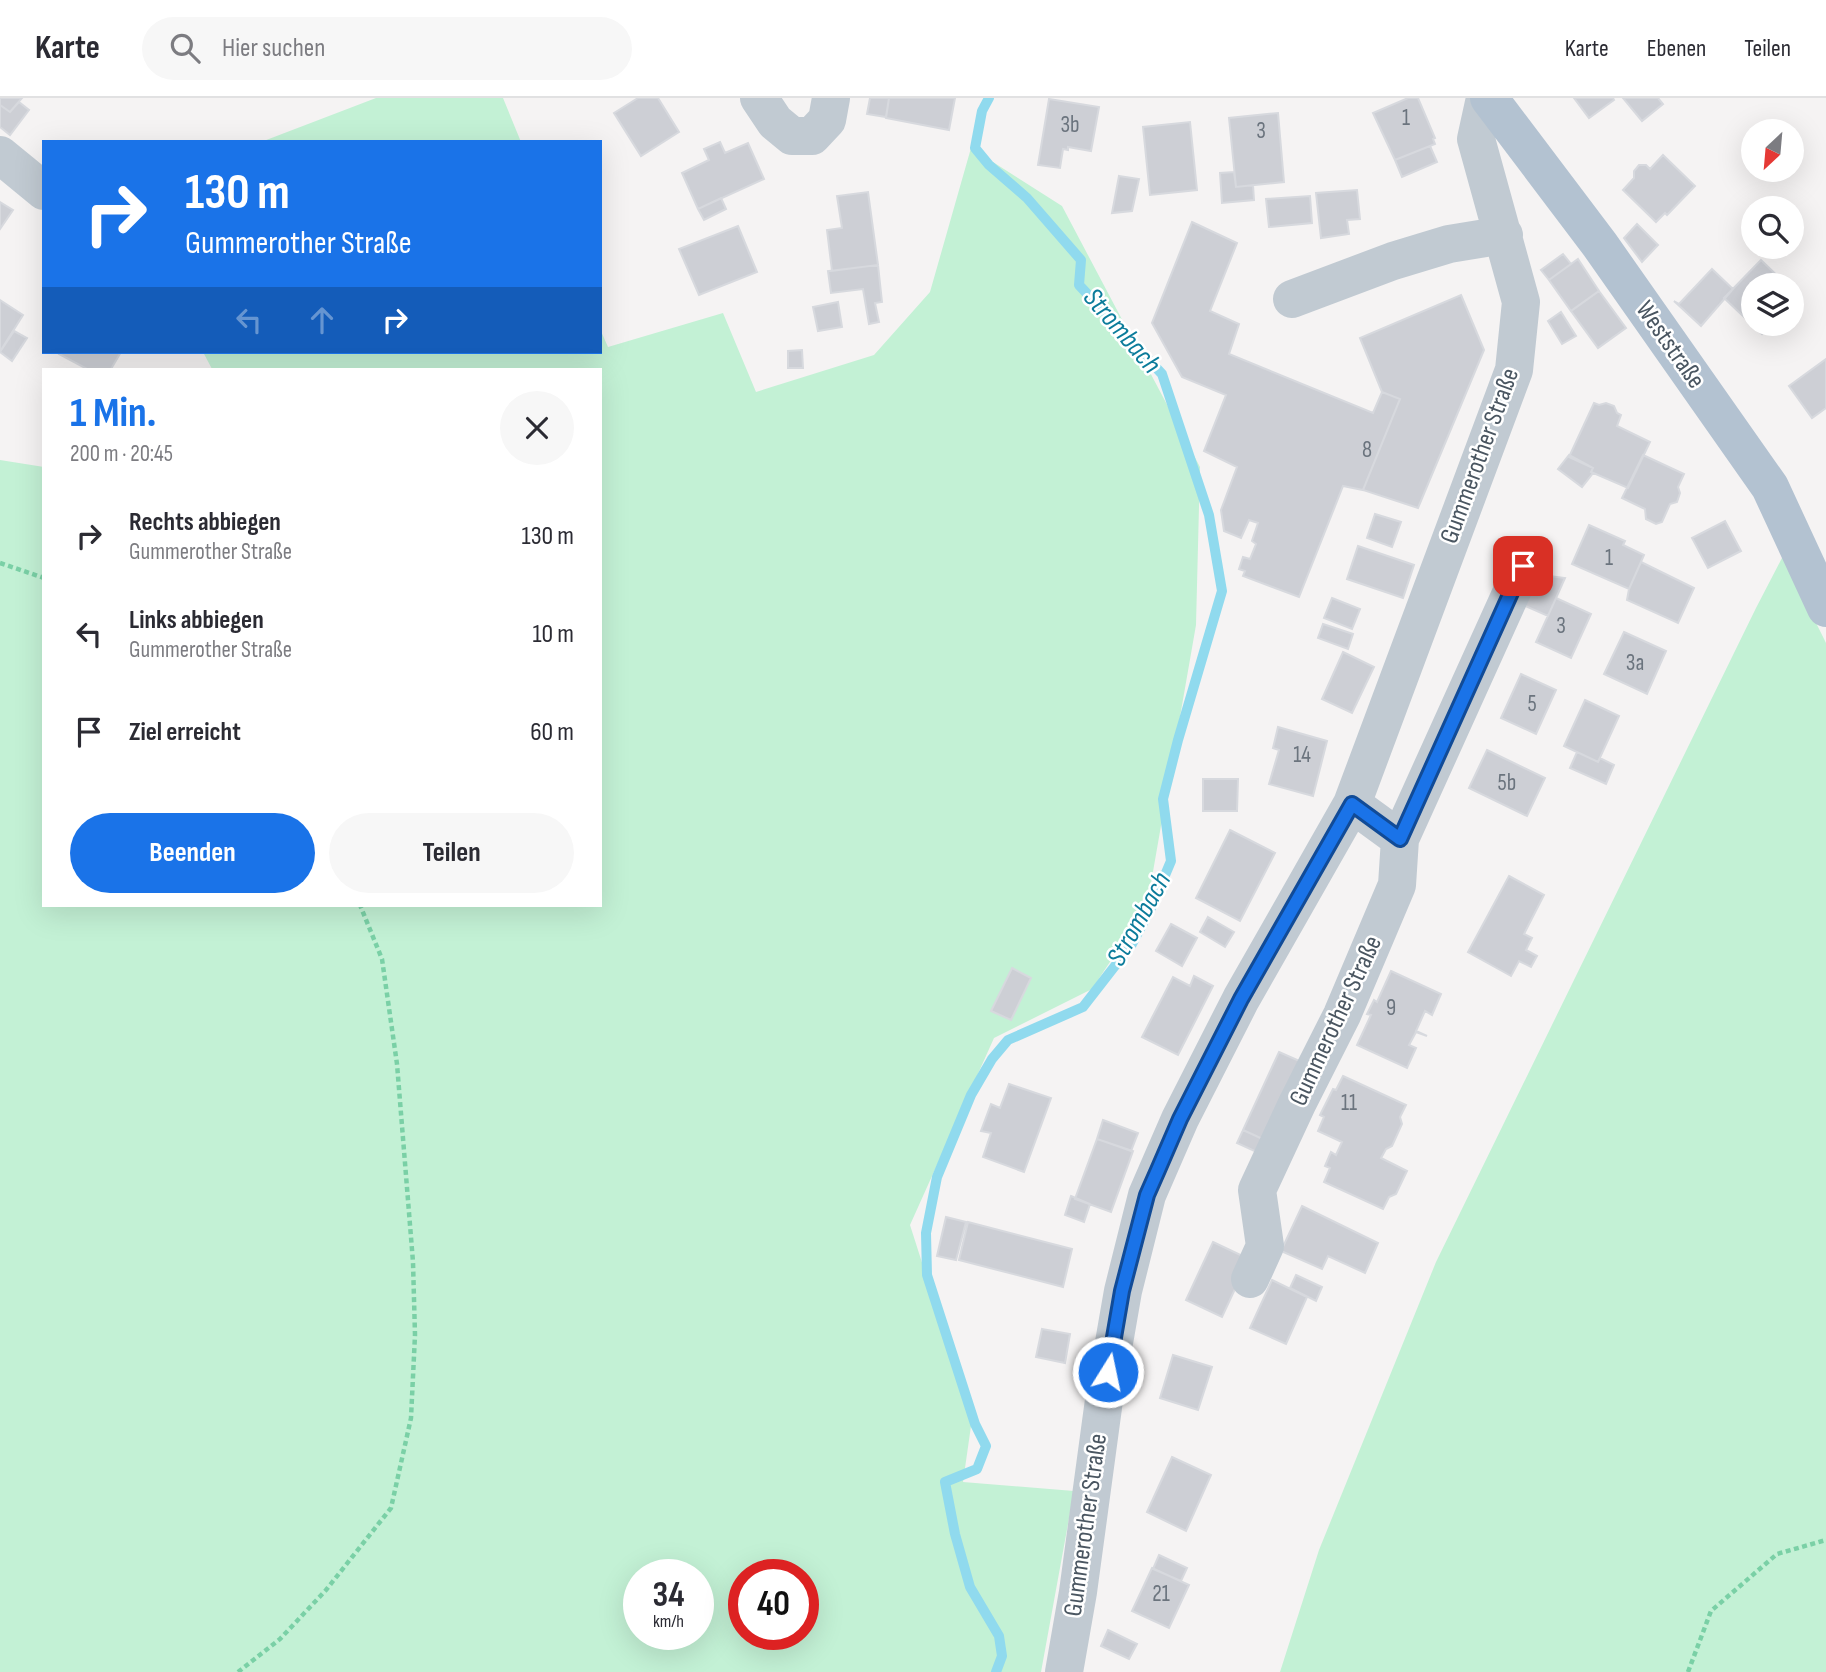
<!DOCTYPE html>
<html lang="de">
<meta charset="utf-8">
<style>
body{margin:0;font-family:"Sofia Sans Condensed",sans-serif;background:#f7f7f7;color:#2b2b33;height:100vh;display:flex;flex-direction:column;font-size:26px;white-space:nowrap}
*{box-sizing:border-box;margin:0}
p{font-size:23px;color:#7c7c81}
.icon{flex:none;width:38px;height:38px;fill:none;stroke:currentColor;stroke-width:2;stroke-linecap:round;stroke-linejoin:round}
.map{position:relative;flex:1;overflow:hidden}
.panel{position:absolute;left:42px;top:270px;width:560px;height:539px;display:flex;flex-direction:column;background:#fff;border-radius:0px;box-shadow:0 7px 28px #0002}
.panel>*{flex:none}
.hud{position:absolute;left:42px;top:42px;width:560px;height:214px;border-radius:0px;box-shadow:0 7px 28px #0002;background:#1a73e8;color:#fff;overflow:hidden}
.needle{width:46px;rotate:206deg}
.tools{position:absolute;left:1741px;top:21px;display:grid;gap:14px}
.tools a{display:grid;place-items:center;width:63px;height:63px;border-radius:50%;background:#fff;box-shadow:0 7px 28px #0002;font-size:35px}
.speed{position:absolute;left:623px;top:1461px;display:flex;gap:14px;font-size:35px;font-weight:700;text-align:center}
.speed>*{display:grid;place-content:center;width:91px;height:91px;border-radius:50%;background:#fff;box-shadow:0 7px 28px #0002;line-height:1}
.speed small{font-size:18px;font-weight:400}
.speed .limit{border:10px solid #d22;background:#fff;color:#111}
.pin{position:absolute;display:grid;place-items:center;width:60px;height:60px;color:#fff;margin:-30px;border-radius:14px;box-shadow:0 4px 10px #0006}
.me{position:absolute;width:77px;margin:-38px;rotate:10deg;stroke-linejoin:round;filter:drop-shadow(0 0 5px #0008)}
.turn{display:flex;align-items:center;gap:24px;height:147px;padding:0 28px;font-size:32px}
.turn .icon{width:91px;height:91px;stroke-width:2.5}
.turn b{display:block;font-size:49px;line-height:60px}
.lanes{display:flex;align-items:center;height:66px;padding:0 28px;background:#0003;justify-content:center;gap:35px;direction:ltr}
.lanes .off{opacity:.35}
.round{display:grid;place-items:center;flex:none;width:74px;height:74px;border-radius:37px;background:#f7f7f7}
.head{display:flex;align-items:center;justify-content:space-between;height:119px;padding:0 28px}
h1{font-size:42px;font-weight:700;line-height:52px;color:#1a73e8}
.cta{display:flex;gap:14px;margin-top:auto;padding:14px 28px}
.cta a{flex:1;height:80px;border-radius:42px;background:#1a73e8;color:#fff;font-size:28px;font-weight:700;line-height:80px;text-align:center}
.cta a+a{background:#f7f7f7;color:#2b2b33}
ul{padding:0;list-style:none}
li{display:flex;align-items:center;gap:21px;height:98px;padding:0 28px}
li div{flex:1}
li b{display:block;font-size:26px}
li em{font-style:normal}
header{display:flex;align-items:center;gap:42px;box-sizing:border-box;height:98px;padding:0 35px;background:#fff;border-bottom:2px solid #e1e1e2}
header strong{font-size:33px}
nav{display:flex;gap:38px;margin-inline-start:auto;font-size:24px}
.search{width:490px;height:63px;background:#f7f7f7;display:flex;align-items:center;gap:18px;box-sizing:border-box;padding:0 24px;border-radius:38px;color:#7c7c81;font-size:26px}
.map>svg:first-child{display:block}
.green{fill:#c3f1d5;fill-rule:evenodd}
.lines{fill:none;stroke-linecap:round;stroke-linejoin:round}
.stream{stroke:#90daee;stroke-width:10}
.building{fill:#cdcfd5;stroke:#d7d9de;stroke-width:2}
.path{stroke:#7ad0a6;stroke-width:4.5;stroke-dasharray:5 3.5;stroke-linecap:butt}
.minor{stroke:#c1cad2;stroke-width:38}
.major{stroke:#b3c2d1;stroke-width:38}
.route-casing{stroke:#114b97;stroke-width:18}
.route{stroke:#1a73e8;stroke-width:12}
.labels{text-anchor:middle;dominant-baseline:central;stroke-width:5;stroke-linejoin:round;paint-order:stroke}
.number-label{font-size:23px;fill:#6b747e}
.street-label{font-size:26px;fill:#4a5661;stroke:#fff}
.water-label{font-size:28px;font-style:italic;fill:#0c7c9b;stroke:#fff}
</style>
<header>
<strong>Karte</strong>
<div class="search"><svg class="icon" aria-label="search" viewBox="0 0 24 24"><circle cx="10" cy="10" r="6"/><path d="M15 15l6 6"/></svg>Hier suchen</div>
<nav><a>Karte</a><a>Ebenen</a><a>Teilen</a></nav>
</header>
<div class="map">
<svg width="1826" height="1574" viewBox="0 0 1826 1574">
<rect width="100%" height="100%" fill="#f5f3f3"/>
<path class="green" d="M376,0H503L521,44H261Z
M971,50L1062,108L1200,369L1196,527L1147,808L1092,891L994,940L910,1127L972,1321L963,1384L1074,1393L1041,1574H0V362L44,369V807H600V271H212L203,254H600V231L608,249L723,215L756,294L874,257L930,194ZM639,1477H698V1536H639ZM744,1477H803V1536H744Z
M1783,458L1826,545V1574H1280L1319,1452L1436,1164L1756,510Z"/>
<g class="lines">
<path class="stream" d="M989,0L982,13L975,50L989,67L1027,100L1081,162L1079,187L1162,276L1209,417L1222,493L1178,642L1163,701L1171,763L1152,808L1132,846L1083,909L1008,942L992,961L971,997L937,1079L926,1135L927,1177L975,1326L986,1348L977,1371L945,1384L955,1436L970,1489L999,1538L1002,1558L996,1574"/>
</g>
<path class="building" d="M0,0H22L10,14L0,7Z
M638,0H658L679,34L641,58L614,15Z
M870,0H889L886,19L867,16Z
M889,0H955L949,32L886,20Z
M1418,0L1435,40L1433,41L1435,46L1395,62L1373,15L1408,0Z
M1574,0H1613L1614,2L1589,20Z
M1623,0H1658L1663,6L1642,23Z
M1049,1L1099,9L1091,53L1068,49V52L1063,51L1060,70L1038,67Z
M19,4L29,12L10,37L0,29V7L10,14Z
M1278,15L1284,84L1236,89L1229,20Z
M1190,24L1197,92L1150,97L1143,29Z
M720,44L725,55L748,45L764,81L698,111L682,75L709,62L704,51Z
M1430,48L1437,64L1402,79L1395,62Z
M1663,57L1695,88L1667,117L1665,115L1656,124L1623,92L1634,80V73L1639,67H1646L1650,71Z
M1234,74L1236,89L1253,87L1254,102L1222,105L1220,75Z
M1119,78L1139,81L1132,113L1112,115Z
M1357,92L1360,121L1347,122L1349,136L1321,140L1316,95Z
M868,94L878,167L832,173L827,132L842,130L837,98Z
M1310,98L1312,125L1269,129L1266,101Z
M721,100L726,111L704,122L698,111Z
M0,104L13,112L0,131Z
M1192,124L1237,145L1210,213L1239,226L1229,256L1373,315L1382,294L1400,301L1363,392L1343,388L1299,499L1243,478L1245,473L1239,471L1243,459L1250,461L1256,446L1252,443L1258,425L1249,422L1241,440L1224,433L1221,412L1237,369L1204,353L1226,297L1182,279L1152,225Z
M1637,126L1658,147L1642,164L1624,140Z
M738,128L757,174L699,197L679,151Z
M1563,156L1571,166L1549,182L1541,172Z
M1578,161L1599,193L1571,213L1549,182Z
M1761,162L1787,187H1754V226H1772L1762,236L1724,200Z
M878,167L882,204L875,205L879,224L869,226L863,191L831,195L828,173Z
M1712,171L1733,191L1701,228L1674,203L1679,206Z
M1599,193L1626,230L1598,250L1571,213Z
M1461,197L1484,252L1418,410L1363,392L1400,301L1382,294L1360,240Z
M0,202L23,217L1,252H0Z
M838,204L842,229L818,233L813,209Z
M1561,214L1576,238L1562,246L1548,223Z
M14,233L27,240L12,263L0,254Z
M802,252L803,270H788V253Z
M60,254H121L111,271H87L59,256Z
M1826,261V310L1812,320L1789,288Z
M1594,305L1599,307L1606,305L1614,308L1617,315L1621,317L1617,328L1650,344L1628,390L1591,374L1593,370L1569,359Z
M1569,357L1593,370L1591,374L1593,375L1582,389L1558,371Z
M1643,357L1684,376L1678,389L1680,395L1677,404L1670,406L1662,424L1656,426L1646,421L1645,411L1622,400Z
M1375,416L1401,424L1392,449L1367,440Z
M1725,423L1741,453L1708,470L1692,440Z
M1589,427L1625,443L1623,447L1644,457L1629,491L1572,466Z
M1358,448L1414,467L1403,500L1347,481Z
M1641,464L1694,490L1678,525L1627,502L1629,491Z
M1534,476L1565,480L1548,518L1521,506Z
M1332,500L1360,511L1352,531L1324,520Z
M1556,500L1591,516L1571,560L1536,544Z
M1323,526L1353,536L1348,551L1318,540Z
M1624,534L1666,553L1647,596L1604,576Z
M1343,554L1374,569L1352,615L1322,601Z
M1521,576L1556,592L1536,636L1501,620Z
M1585,602L1619,618L1598,664L1564,648Z
M1278,629L1327,643L1313,698L1269,686L1279,652L1273,650Z
M1487,652L1545,680L1527,718L1469,690Z
M1577,654L1598,664L1600,660L1614,667L1606,686L1570,670Z
M1203,681H1238L1237,713H1203Z
M1230,732L1275,755L1240,823L1196,800Z
M1509,778L1544,797L1524,836L1532,840L1526,852L1537,858L1531,869L1519,863L1511,878L1468,854Z
M1208,819L1234,834L1225,849L1200,834Z
M1171,826L1197,840L1182,868L1156,853Z
M1012,870L1031,880L1011,922L991,913Z
M1391,873L1441,896L1432,917L1425,913L1416,933L1427,938L1416,934L1409,947L1416,950L1407,970L1357,947L1371,917L1367,916L1374,902L1377,904Z
M1194,878L1213,888L1178,957L1142,939L1173,879L1190,888Z
M1279,954L1304,965L1267,1043L1243,1032Z
M1343,978L1406,1007L1400,1019L1402,1026L1392,1048L1386,1051L1381,1060L1407,1073L1396,1096L1389,1099L1383,1111L1324,1084L1330,1070L1325,1068L1331,1054L1336,1057L1342,1044L1318,1033L1324,1019L1320,1017L1333,991L1336,992Z
M1009,986L1051,1000L1024,1074L983,1059L991,1035L981,1033L991,1006L1000,1010Z
M1103,1022L1138,1035L1131,1053L1097,1041Z
M1243,1032L1267,1043L1261,1056L1237,1045Z
M1097,1041L1133,1053L1111,1114L1075,1101Z
M1071,1098L1090,1106L1084,1124L1065,1117Z
M1302,1108L1378,1145L1365,1175L1328,1158L1322,1171L1281,1153Z
M946,1119L966,1124L956,1162L937,1158Z
M968,1124L1072,1151L1063,1189L959,1162Z
M1213,1144L1249,1161L1222,1219L1186,1202Z
M1296,1177L1322,1189L1316,1203L1290,1190Z
M1272,1182L1307,1199L1286,1246L1250,1230Z
M1042,1231L1070,1236L1065,1265L1036,1259Z
M1173,1257L1212,1269L1198,1312L1160,1300Z
M1172,1359L1211,1377L1186,1433L1147,1414Z
M1159,1457L1187,1470L1181,1483L1153,1471Z
M1152,1470L1189,1487L1169,1530L1132,1513Z
M1108,1532L1137,1546L1129,1561L1101,1548Z"/>
<g class="lines">
<path class="path" d="M0,465L44,480
M238,1574L280,1541L326,1492L391,1410L411,1320L415,1237L413,1164L397,966L382,861L360,807
M1688,1574L1711,1513L1777,1456L1826,1442"/>
<path class="minor" d="M759,0L775,24L792,38H812L827,22L831,0
M0,57L44,93
M1292,201L1393,163L1449,146L1504,137
M1400,741L1523,469
M1250,1181L1265,1148L1257,1092L1297,1006L1342,917L1397,787L1400,741L1352,706
M1064,1574L1078,1494L1104,1302L1123,1193L1147,1097L1180,1021L1241,901L1352,706L1514,272L1521,204L1476,41L1485,0"/>
<path class="major" d="M1489,0L1600,147L1770,389L1826,510"/>
</g>
<g class="lines">
<defs>
<path id="route" d="M1108,1274L1122,1193L1147,1097L1158,1072L1180,1021L1241,901L1352,706L1400,741L1523,468"/>
</defs>
<use href="#route" class="route-casing"/>
<use href="#route" class="route"/>
</g>
<g class="labels">
<g class="number-label">
<text x="1406" y="20">1</text>
<text x="1070" y="27">3b</text>
<text x="1261" y="33">3</text>
<text x="1367" y="352">8</text>
<text x="1609" y="460">1</text>
<text x="1561" y="528">3</text>
<text x="1635" y="565">3a</text>
<text x="1532" y="606">5</text>
<text x="1302" y="657">14</text>
<text x="1507" y="685">5b</text>
<text x="1391" y="910">9</text>
<text x="1349" y="1005">11</text>
<text x="1161" y="1496">21</text>
</g>
<g class="street-label">
<text transform="translate(1670 247) rotate(55)">Weststraße</text>
<text transform="translate(1480 358) rotate(-70)">Gummerother Straße</text>
<text transform="translate(1336 923) rotate(-65)">Gummerother Straße</text>
<text transform="translate(1086 1427) rotate(-82)">Gummerother Straße</text>
</g>
<g class="water-label">
<text transform="translate(1122 233) rotate(49)">Strombach</text>
<text transform="translate(1139 821) rotate(-61)">Strombach</text>
</g>
</g>
</svg>
<div class="tools">
<a><svg class="needle" viewBox="-14 -14 28 28"><path d="M0-13l5 13h-10z" fill="#e53935"/><path d="M0 13l5-13h-10z" fill="#7c7c81"/></svg></a>
<a><svg class="icon" aria-label="search" viewBox="0 0 24 24"><circle cx="10" cy="10" r="6"/><path d="M15 15l6 6"/></svg></a>
<a><svg class="icon" aria-label="layers" viewBox="0 0 24 24"><path d="M12 4l9 5-9 5-9-5zM3 14l9 5 9-5"/></svg></a>
</div>
<div class="speed"><div>34<small>km/h</small></div><div class="limit">40</div></div>
<div class="pin" style="left:1523px;top:468px;background:#d93025"><svg class="icon" aria-label="arrive" viewBox="0 0 24 24"><path d="M6 21V4h12l-3 4 3 4H6"/></svg></div>
<svg class="me" style="left:1108px;top:1274px" viewBox="-20 -20 40 40"><circle r="17" fill="#1a73e8" stroke="#fff" stroke-width="3"/><path d="M0-11L8 9 0 5-8 9z" fill="#fff"/></svg>
<div class="hud">
<div class="turn"><svg class="icon" aria-label="right" viewBox="0 0 24 24"><path d="M7 20v-9h11M14 6l5 5-5 5"/></svg><div><b>130 m</b>Gummerother Straße</div></div>
<div class="lanes"><svg class="icon off" aria-label="left" viewBox="0 0 24 24"><path d="M17 20v-9H6M10 6l-5 5 5 5"/></svg><svg class="icon off" aria-label="ahead" viewBox="0 0 24 24"><path d="M12 20V5M6 11l6-6 6 6"/></svg><svg class="icon" aria-label="right" viewBox="0 0 24 24"><path d="M7 20v-9h11M14 6l5 5-5 5"/></svg></div>
</div>
<section class="panel">
<div class="head"><div><h1>1 Min.</h1><p>200 m · 20:45</p></div><a class="round"><svg class="icon" aria-label="close" viewBox="0 0 24 24"><path d="M6 6l12 12M18 6L6 18"/></svg></a></div>
<ul>
<li><svg class="icon" aria-label="right" viewBox="0 0 24 24"><path d="M7 20v-9h11M14 6l5 5-5 5"/></svg><div><b>Rechts abbiegen</b><p>Gummerother Straße</p></div><em>130 m</em></li>
<li><svg class="icon" aria-label="left" viewBox="0 0 24 24"><path d="M17 20v-9H6M10 6l-5 5 5 5"/></svg><div><b>Links abbiegen</b><p>Gummerother Straße</p></div><em>10 m</em></li>
<li><svg class="icon" aria-label="arrive" viewBox="0 0 24 24"><path d="M6 21V4h12l-3 4 3 4H6"/></svg><div><b>Ziel erreicht</b></div><em>60 m</em></li>
</ul>
<div class="cta"><a>Beenden</a><a>Teilen</a></div>
</section>
</div>
